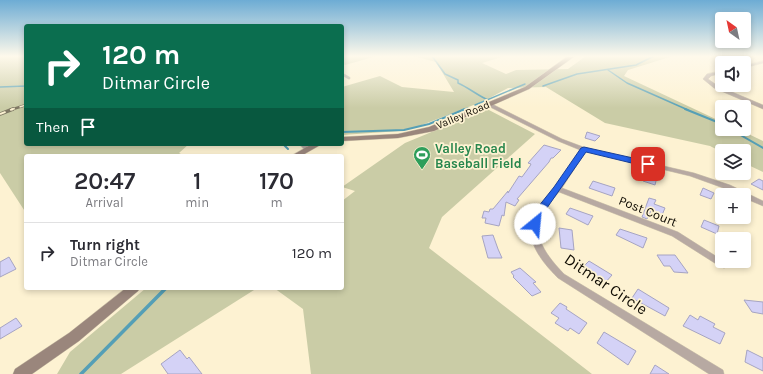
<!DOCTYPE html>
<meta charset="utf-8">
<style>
body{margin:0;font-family:Karla,sans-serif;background:#f7f7f7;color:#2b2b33;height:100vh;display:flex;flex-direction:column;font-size:15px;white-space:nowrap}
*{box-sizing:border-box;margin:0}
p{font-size:13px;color:#7c7c81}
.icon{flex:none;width:22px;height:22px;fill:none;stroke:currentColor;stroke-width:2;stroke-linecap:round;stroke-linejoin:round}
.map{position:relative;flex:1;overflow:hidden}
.panel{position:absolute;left:24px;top:154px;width:320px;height:136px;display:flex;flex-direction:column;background:#fff;border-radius:4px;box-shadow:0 2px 6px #0003}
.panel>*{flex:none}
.top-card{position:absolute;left:24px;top:24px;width:320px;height:122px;border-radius:4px;box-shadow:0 2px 6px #0003;background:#0b6e4f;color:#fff;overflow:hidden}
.needle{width:26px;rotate:327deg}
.buttons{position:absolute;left:715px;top:12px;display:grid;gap:8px}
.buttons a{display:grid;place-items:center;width:36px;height:36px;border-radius:4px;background:#fff;box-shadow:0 2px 6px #0003;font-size:20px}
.pin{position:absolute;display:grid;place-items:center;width:34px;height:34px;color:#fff;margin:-17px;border-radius:8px;box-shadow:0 2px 6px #0006}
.me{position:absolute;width:44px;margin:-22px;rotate:28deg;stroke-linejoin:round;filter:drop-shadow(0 0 3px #0008)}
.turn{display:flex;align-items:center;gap:14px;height:84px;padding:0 12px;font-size:18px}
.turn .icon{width:52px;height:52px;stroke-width:2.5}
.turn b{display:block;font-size:28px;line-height:34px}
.then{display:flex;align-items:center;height:38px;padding:0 12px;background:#0003;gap:8px;font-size:15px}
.eta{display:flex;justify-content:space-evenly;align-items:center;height:68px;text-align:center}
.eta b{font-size:24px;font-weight:600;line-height:28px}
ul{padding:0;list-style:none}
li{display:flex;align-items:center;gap:12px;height:60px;padding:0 12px;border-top:1px solid #e1e1e2}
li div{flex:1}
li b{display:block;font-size:15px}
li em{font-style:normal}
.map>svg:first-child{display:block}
.green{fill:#cacca6}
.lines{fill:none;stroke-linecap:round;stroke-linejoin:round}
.stream-far2{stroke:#559fb6;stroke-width:1.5}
.stream-far1{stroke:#559fb6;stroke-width:2}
.stream{stroke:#559fb6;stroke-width:3.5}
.building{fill:#d4d2f6;stroke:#a6a4c2}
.lane-casing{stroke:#d7cdb1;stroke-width:3}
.street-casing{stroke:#d7cdb1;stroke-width:1}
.secondary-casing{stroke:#d7cdb1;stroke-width:1}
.lane{stroke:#b7a9a2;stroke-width:2.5}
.street{fill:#b7a9a2;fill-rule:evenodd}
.secondary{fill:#9a867c;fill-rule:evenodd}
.rail-far1-casing{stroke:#7f7864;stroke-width:2.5}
.rail-casing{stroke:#7f7864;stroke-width:3.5}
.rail-far1{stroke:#fdf2d2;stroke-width:1.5;stroke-dasharray:5;stroke-linecap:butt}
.rail{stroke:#fdf2d2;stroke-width:2;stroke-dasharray:6;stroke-linecap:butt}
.route{fill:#2563eb;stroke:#184099}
.labels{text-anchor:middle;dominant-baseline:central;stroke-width:3.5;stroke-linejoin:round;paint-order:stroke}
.far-street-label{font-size:11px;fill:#100c03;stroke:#fdf2d2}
.leisure-label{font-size:13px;font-weight:bold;fill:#27864d;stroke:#fdf2d2;text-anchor:start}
.street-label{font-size:13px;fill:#100c03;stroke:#fdf2d2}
.near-street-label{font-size:16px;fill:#100c03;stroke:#fdf2d2}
</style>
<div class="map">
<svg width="763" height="374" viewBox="0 0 763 374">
<rect width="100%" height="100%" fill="#fdf2d2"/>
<path class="green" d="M0,56H26V144H189L179,153L185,156H26V213L0,173Z
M342,56H377L345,65L342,63Z
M413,56H505L482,63L506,74L516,70L568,69L586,56H673L628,70L624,76L722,122V129H738L763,141V172L744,163V151L722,152L710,146L605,123L546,87L508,88L484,101L414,128L400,131L342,135V87L380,76L402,87L454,92L436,62Z
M487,109L535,134L442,217L429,248L592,374H311L303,309L274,288H342V201L355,191L342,187L405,143Z
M146,288H257L121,374H57L70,352Z"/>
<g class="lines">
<path class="stream-far2" d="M432,56L445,74L458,80V83C469,88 477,95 488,100
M608,70L627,83L688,110
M543,86L577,74L636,65L654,56
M0,87L26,86
M475,105L525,84
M462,110L468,108"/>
<path class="stream-far1" d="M685,109L722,124
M730,129L763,148
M342,132L404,130L429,124L465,109
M283,144L288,149"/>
<path class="stream" d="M81,374L166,288"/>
</g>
<path class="building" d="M587,132L600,136L595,141L585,138Z
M544,145L561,150L553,158H551L549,162L517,199L519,200L515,206L506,202L504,216L502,215L499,226L485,223L486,218H482L484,211L489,212L490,209H493L508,191V193L519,176L522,177L530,166L531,164L528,163Z
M646,174L657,177L655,185L643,181Z
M759,179L763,181V190L751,184Z
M593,181L615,188L612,196L589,188Z
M703,188L714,193L711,199L700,195Z
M649,198L656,200L654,204L665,208L662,215L651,211L647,219L642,217Z
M570,208L593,216L588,225L566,214Z
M704,220L719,226L717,234L701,227Z
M559,228L572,230L574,250L561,248Z
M620,229L647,238L643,248L616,235Z
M493,235L498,249L502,258H488L482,236Z
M657,255H675L688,273L674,272L670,266H664Z
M9,257L16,269L0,277V262Z
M589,261L612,275L605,283L582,268Z
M520,268L536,282L533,283L541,292L532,296L513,277L514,276L511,272Z
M638,289L669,308L665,316L632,298Z
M744,300L763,302V314L752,312Z
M560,303L567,307L566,309L587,323L579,334L570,328L568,331L555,323L559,318L551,313Z
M690,315L698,320L700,316L715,324L713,327L725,333L720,344L683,326Z
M16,318L22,326L0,339V328Z
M604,332L636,351L628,365L597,343Z
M180,350L187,359L189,357L202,374H168L161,364Z
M747,350L763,358V371L745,362Z
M655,365L669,374H650Z"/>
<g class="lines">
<defs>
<path id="lane" d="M342,74L349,78"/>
<path id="street" d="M763,61V63L744,68V66Z
M722,71V73L711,76L708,79L718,86L763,105V109L714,88L703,79L707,74Z
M488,102L562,139L586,148L694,173L730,185L763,201V206L744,198V195H739L726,189L690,176L586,151L562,188L678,232L722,260V261L727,263L728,265L727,267L724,268L721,267L672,236L559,192C554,198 548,204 544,211C529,235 548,257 564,274L723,370L724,374H709L558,278C541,261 522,238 535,213C540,204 548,197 554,189C564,176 572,163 580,150L558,141L486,105V103Z
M299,144H305L310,149L307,151L305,150Z"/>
<path id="secondary" d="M568,56H575L529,89L434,131L398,138L342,141V137L398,134L429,127L525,87Z
M312,144H322L301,156H291Z
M126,288H140L138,291L79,341L32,374H13L15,369L69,333Z"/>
</defs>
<use href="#lane" class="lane-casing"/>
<use href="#street" class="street-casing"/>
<use href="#secondary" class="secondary-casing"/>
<use href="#lane" class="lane"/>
<use href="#street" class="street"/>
<use href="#secondary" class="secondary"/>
<defs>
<path id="rail-far1" d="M10,110L26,105"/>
<path id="rail" d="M0,114L13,109"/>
</defs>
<use href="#rail-far1" class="rail-far1-casing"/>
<use href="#rail" class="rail-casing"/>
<use href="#rail-far1" class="rail-far1"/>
<use href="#rail" class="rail"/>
</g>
<linearGradient id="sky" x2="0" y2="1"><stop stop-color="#6dacd4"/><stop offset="0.52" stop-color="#fef9eb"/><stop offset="1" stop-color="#fef9eb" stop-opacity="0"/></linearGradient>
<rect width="763" height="108" fill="url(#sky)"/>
<path class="route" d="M584,147L651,162L652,164L648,167L586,152L542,215L538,226H531L530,224L534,212L554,187L581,148Z"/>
<defs>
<symbol id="stadium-pin" viewBox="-11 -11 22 30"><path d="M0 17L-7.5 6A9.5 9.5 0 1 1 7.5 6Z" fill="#2e9e5b" stroke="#fdf2d2"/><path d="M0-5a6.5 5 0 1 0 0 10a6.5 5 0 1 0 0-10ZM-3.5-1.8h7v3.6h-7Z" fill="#fff"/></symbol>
</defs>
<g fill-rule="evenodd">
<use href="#stadium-pin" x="412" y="145" width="20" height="27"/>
</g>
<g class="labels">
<g class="far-street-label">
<text transform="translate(463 115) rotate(-23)">Valley Road</text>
</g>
<g class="leisure-label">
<text x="435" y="148">Valley Road<tspan x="435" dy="15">Baseball Field</tspan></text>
</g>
<g class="street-label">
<text transform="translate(648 211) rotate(22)">Post Court</text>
</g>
<g class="near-street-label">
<text transform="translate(606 284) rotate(34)">Ditmar Circle</text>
</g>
</g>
</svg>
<div class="buttons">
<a><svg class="needle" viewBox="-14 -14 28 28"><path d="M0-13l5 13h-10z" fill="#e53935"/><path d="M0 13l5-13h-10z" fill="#7c7c81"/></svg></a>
<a><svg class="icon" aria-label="sound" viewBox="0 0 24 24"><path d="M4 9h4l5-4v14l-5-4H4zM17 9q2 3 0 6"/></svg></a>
<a><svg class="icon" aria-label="search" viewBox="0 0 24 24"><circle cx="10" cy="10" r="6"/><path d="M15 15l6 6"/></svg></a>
<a><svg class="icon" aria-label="layers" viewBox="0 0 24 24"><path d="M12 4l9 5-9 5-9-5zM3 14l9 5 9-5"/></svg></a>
<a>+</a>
<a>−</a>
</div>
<div class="pin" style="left:648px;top:164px;background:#d93025"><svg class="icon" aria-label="arrive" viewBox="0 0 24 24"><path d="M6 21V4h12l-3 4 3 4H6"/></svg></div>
<svg class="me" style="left:535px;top:224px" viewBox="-20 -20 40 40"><circle r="19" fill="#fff"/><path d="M0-13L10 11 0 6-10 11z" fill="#2563eb"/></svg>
<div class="top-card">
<div class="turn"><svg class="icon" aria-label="right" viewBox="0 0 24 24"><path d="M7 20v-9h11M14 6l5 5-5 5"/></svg><div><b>120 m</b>Ditmar Circle</div></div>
<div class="then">Then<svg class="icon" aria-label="arrive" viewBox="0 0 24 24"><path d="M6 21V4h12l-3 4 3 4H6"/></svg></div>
</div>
<section class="panel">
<div class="eta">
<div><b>20:47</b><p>Arrival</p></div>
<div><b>1</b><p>min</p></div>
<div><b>170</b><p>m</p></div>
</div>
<ul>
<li><svg class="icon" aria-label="right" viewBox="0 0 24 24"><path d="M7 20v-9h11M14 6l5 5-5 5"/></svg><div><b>Turn right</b><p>Ditmar Circle</p></div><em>120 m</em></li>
</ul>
</section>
</div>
